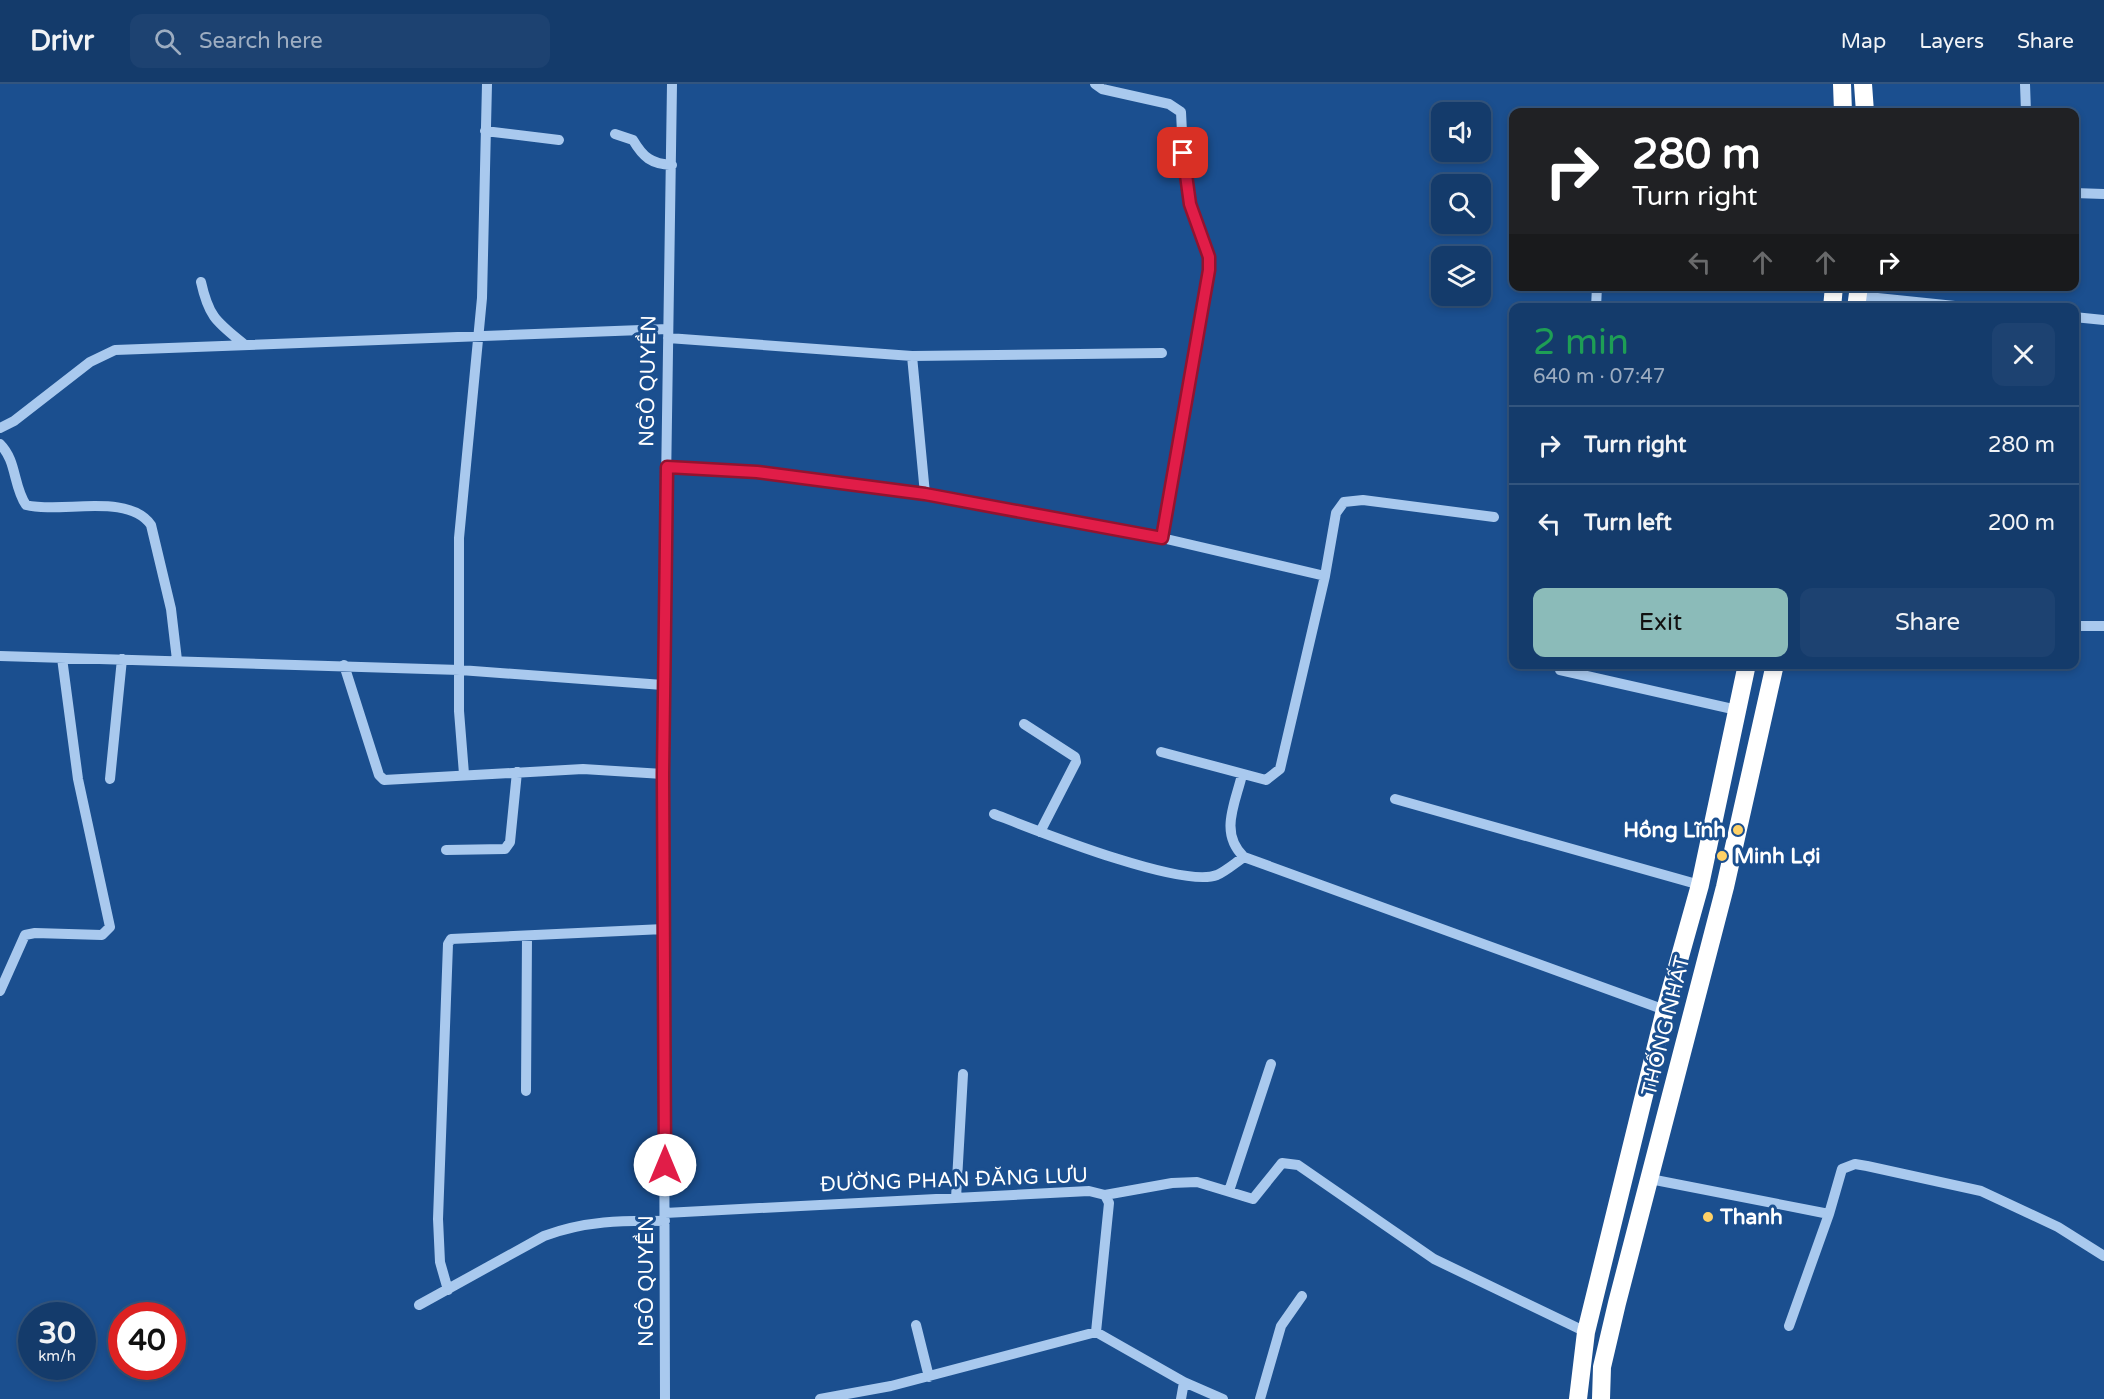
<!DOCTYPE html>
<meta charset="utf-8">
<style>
body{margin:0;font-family:"Varela Round",sans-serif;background:#1d4271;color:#f1f3f6;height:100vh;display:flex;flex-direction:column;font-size:22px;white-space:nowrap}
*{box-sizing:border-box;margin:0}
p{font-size:20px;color:#9dadc1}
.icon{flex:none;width:33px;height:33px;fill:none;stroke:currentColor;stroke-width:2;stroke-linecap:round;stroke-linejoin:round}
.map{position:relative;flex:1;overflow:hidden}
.sheet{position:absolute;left:1509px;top:219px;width:570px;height:366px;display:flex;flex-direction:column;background:#143b6b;border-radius:12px;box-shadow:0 3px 9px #0003,0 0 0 2px #33557e}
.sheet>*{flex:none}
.guide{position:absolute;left:1509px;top:24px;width:570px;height:183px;border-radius:12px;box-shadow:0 3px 9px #0003,0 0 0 2px #33557e;background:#202124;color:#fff;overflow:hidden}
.fabs{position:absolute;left:1431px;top:18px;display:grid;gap:12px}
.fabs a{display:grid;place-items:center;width:60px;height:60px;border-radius:12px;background:#143b6b;box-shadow:0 3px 9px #0003,0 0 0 2px #33557e;font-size:30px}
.speed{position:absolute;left:18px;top:1218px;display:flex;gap:12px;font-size:30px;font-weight:700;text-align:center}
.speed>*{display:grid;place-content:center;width:78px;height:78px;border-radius:50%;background:#143b6b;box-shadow:0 3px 9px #0003,0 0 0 2px #33557e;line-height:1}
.speed small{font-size:15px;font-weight:400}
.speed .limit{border:9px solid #d22;background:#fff;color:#111}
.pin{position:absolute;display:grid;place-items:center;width:51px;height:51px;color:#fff;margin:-26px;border-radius:12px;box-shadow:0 3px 9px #0006}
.me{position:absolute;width:66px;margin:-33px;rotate:0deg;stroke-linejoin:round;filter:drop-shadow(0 0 4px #0008)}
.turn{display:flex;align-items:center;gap:21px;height:126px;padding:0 24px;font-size:27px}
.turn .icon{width:78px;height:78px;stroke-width:2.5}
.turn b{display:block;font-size:42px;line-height:51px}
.lanes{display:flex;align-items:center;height:57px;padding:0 24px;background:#0003;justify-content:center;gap:30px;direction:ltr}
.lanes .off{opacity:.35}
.round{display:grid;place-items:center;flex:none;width:63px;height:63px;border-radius:12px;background:#1d4271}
.headline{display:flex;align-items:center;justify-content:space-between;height:102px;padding:0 24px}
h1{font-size:36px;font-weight:600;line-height:45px;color:#1e9e55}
.cta{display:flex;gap:12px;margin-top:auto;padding:12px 24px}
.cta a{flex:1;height:69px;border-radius:12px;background:#8bbbb9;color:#111;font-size:24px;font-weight:600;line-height:69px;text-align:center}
.cta a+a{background:#1d4271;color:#f1f3f6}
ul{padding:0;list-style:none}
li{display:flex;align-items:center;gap:18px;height:78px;padding:0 24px;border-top:2px solid #33557e}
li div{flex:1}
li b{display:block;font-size:22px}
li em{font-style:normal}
header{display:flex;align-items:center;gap:36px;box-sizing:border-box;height:84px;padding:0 30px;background:#143b6b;border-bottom:2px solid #33557e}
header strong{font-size:28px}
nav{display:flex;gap:33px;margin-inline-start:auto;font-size:21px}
.search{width:420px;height:54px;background:#1d4271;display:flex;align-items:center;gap:15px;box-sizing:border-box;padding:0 21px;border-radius:12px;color:#9dadc1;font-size:22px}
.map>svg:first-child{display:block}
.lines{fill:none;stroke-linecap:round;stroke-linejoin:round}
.minor{stroke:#a9c9ee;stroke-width:10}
.highway{stroke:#fff;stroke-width:18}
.route-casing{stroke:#92132f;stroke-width:15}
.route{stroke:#e11d48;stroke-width:10}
.poi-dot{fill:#ffd166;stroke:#1b4f8f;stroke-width:2}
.labels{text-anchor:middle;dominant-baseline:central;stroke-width:6;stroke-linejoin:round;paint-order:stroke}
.street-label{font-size:21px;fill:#fff;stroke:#1b4f8f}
.poi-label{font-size:21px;font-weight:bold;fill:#fff;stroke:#1b4f8f;text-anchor:start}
</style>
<header>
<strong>Drivr</strong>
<div class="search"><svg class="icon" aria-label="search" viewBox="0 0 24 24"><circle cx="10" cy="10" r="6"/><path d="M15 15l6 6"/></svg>Search here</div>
<nav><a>Map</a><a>Layers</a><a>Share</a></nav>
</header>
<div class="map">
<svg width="2104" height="1315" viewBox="0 0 2104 1315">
<rect width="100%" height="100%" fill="#1b4f8f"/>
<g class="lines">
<path class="minor" d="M1095,0L1102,5L1169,20L1181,28L1183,69L1190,120L1209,173V186L1162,454
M2025,0L2026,28
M485,47L559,56
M615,50L633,56C643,73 651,80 672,81
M2074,109L2104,110
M201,198C209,234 217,238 245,261
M1858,212L1974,224
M1596,224L1597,202
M2074,233L2104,236
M668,254L912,272L1162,269
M912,272L925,410
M0,344L14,337L90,278L115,266L668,245
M0,360C17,377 13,402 26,421C61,430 128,408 151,441L171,525L177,576
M667,383L757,388L925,410L1162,454L1325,492L1280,685L1266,696L1161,668
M1325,492L1336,429L1344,418L1363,416L1494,433
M2074,542H2104
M0,572L460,586L663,601
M344,581L379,691L384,696L583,685L663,690
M1560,586L1737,626
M1024,640L1075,673L1076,678L1040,748
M464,690L459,627V454L482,214L487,0
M1242,691C1235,720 1219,749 1244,773L1665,926
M110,695L122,575
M1395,715L1700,801
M994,730C1033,745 1181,805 1217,791C1226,787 1235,779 1244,773
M446,766L505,765L510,758L517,688
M0,907L25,851L35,849L102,851L110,843L78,695L62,574
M526,1007L527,852
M1650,1095L1829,1130L1789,1242
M1229,1107L1271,980
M1105,1111L1172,1099L1197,1098L1253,1115L1282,1079L1298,1081L1434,1175L1586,1248
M956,1114L963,990
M665,1129L1089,1107L1105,1111L1109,1119L1096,1248L1184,1298L1223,1315
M1829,1130L1842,1085L1855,1080L1867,1082L1981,1107L2058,1143L2104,1172
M448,1206L440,1178L438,1135L448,860L451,855L664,845
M419,1221L544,1152C584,1137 623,1136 665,1137
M916,1241L929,1293
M665,1315L663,601L672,0
M820,1315L891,1302L1096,1248
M1181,1315L1184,1298
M1260,1315L1281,1242L1302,1212"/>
<path class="highway" d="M1842,0L1843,28
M1863,0L1865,28
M1832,224L1834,202
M1856,224L1859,202
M1578,1315L1586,1248L1665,926L1700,801L1747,580
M1601,1315L1602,1283L1617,1219L1725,803L1775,580"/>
</g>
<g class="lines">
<defs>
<path id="route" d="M665,1081L663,690L667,383L757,388L925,410L1162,454L1209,186V173L1190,120L1183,69"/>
</defs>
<use href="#route" class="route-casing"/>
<use href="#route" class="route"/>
</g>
<g class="poi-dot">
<circle cx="1738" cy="746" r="6"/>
<circle cx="1722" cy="772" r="6"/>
<circle cx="1708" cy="1133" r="6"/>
</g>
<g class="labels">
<g class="street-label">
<text transform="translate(648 297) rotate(-89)">NGÔ QUYỀN</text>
<text transform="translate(1666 942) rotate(-76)">THỐNG NHẤT</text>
<text transform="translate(954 1096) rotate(-2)">ĐƯỜNG PHAN ĐĂNG LƯU</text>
<text transform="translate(646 1197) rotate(-90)">NGÔ QUYỀN</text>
</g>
<g class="poi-label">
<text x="1726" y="746" text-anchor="end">Hồng Lĩnh</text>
<text x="1734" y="772">Minh Lợi</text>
<text x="1720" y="1133">Thanh</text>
</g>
</g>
</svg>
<div class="fabs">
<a><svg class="icon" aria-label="sound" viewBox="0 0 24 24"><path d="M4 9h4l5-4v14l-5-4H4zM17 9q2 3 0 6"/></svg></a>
<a><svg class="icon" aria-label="search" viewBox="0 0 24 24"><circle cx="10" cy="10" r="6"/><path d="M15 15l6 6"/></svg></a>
<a><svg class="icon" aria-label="layers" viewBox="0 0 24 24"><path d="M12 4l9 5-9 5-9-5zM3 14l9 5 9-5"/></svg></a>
</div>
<div class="speed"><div>30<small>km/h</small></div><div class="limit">40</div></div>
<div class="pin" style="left:1183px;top:69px;background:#d93025"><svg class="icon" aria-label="arrive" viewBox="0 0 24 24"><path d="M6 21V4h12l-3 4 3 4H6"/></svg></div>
<svg class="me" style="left:665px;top:1081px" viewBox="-20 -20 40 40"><circle r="19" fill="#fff"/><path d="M0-13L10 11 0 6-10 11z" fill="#e11d48"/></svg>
<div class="guide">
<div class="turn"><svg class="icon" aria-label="right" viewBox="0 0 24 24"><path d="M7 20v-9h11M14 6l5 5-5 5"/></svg><div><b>280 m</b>Turn right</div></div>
<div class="lanes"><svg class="icon off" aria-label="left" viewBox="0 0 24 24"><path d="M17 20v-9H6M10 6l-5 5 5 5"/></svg><svg class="icon off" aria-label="ahead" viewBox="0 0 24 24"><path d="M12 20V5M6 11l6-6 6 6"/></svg><svg class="icon off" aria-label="ahead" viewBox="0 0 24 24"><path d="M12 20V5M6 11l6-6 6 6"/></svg><svg class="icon" aria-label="right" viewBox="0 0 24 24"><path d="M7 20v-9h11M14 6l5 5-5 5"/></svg></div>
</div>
<section class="sheet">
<div class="headline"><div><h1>2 min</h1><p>640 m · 07:47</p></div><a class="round"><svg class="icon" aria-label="close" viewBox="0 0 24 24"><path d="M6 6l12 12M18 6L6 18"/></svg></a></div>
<ul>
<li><svg class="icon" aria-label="right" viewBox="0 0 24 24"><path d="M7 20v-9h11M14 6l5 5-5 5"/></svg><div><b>Turn right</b></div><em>280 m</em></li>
<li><svg class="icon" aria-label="left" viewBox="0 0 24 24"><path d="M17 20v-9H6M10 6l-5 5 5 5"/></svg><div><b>Turn left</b></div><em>200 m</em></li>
</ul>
<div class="cta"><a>Exit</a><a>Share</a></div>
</section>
</div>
